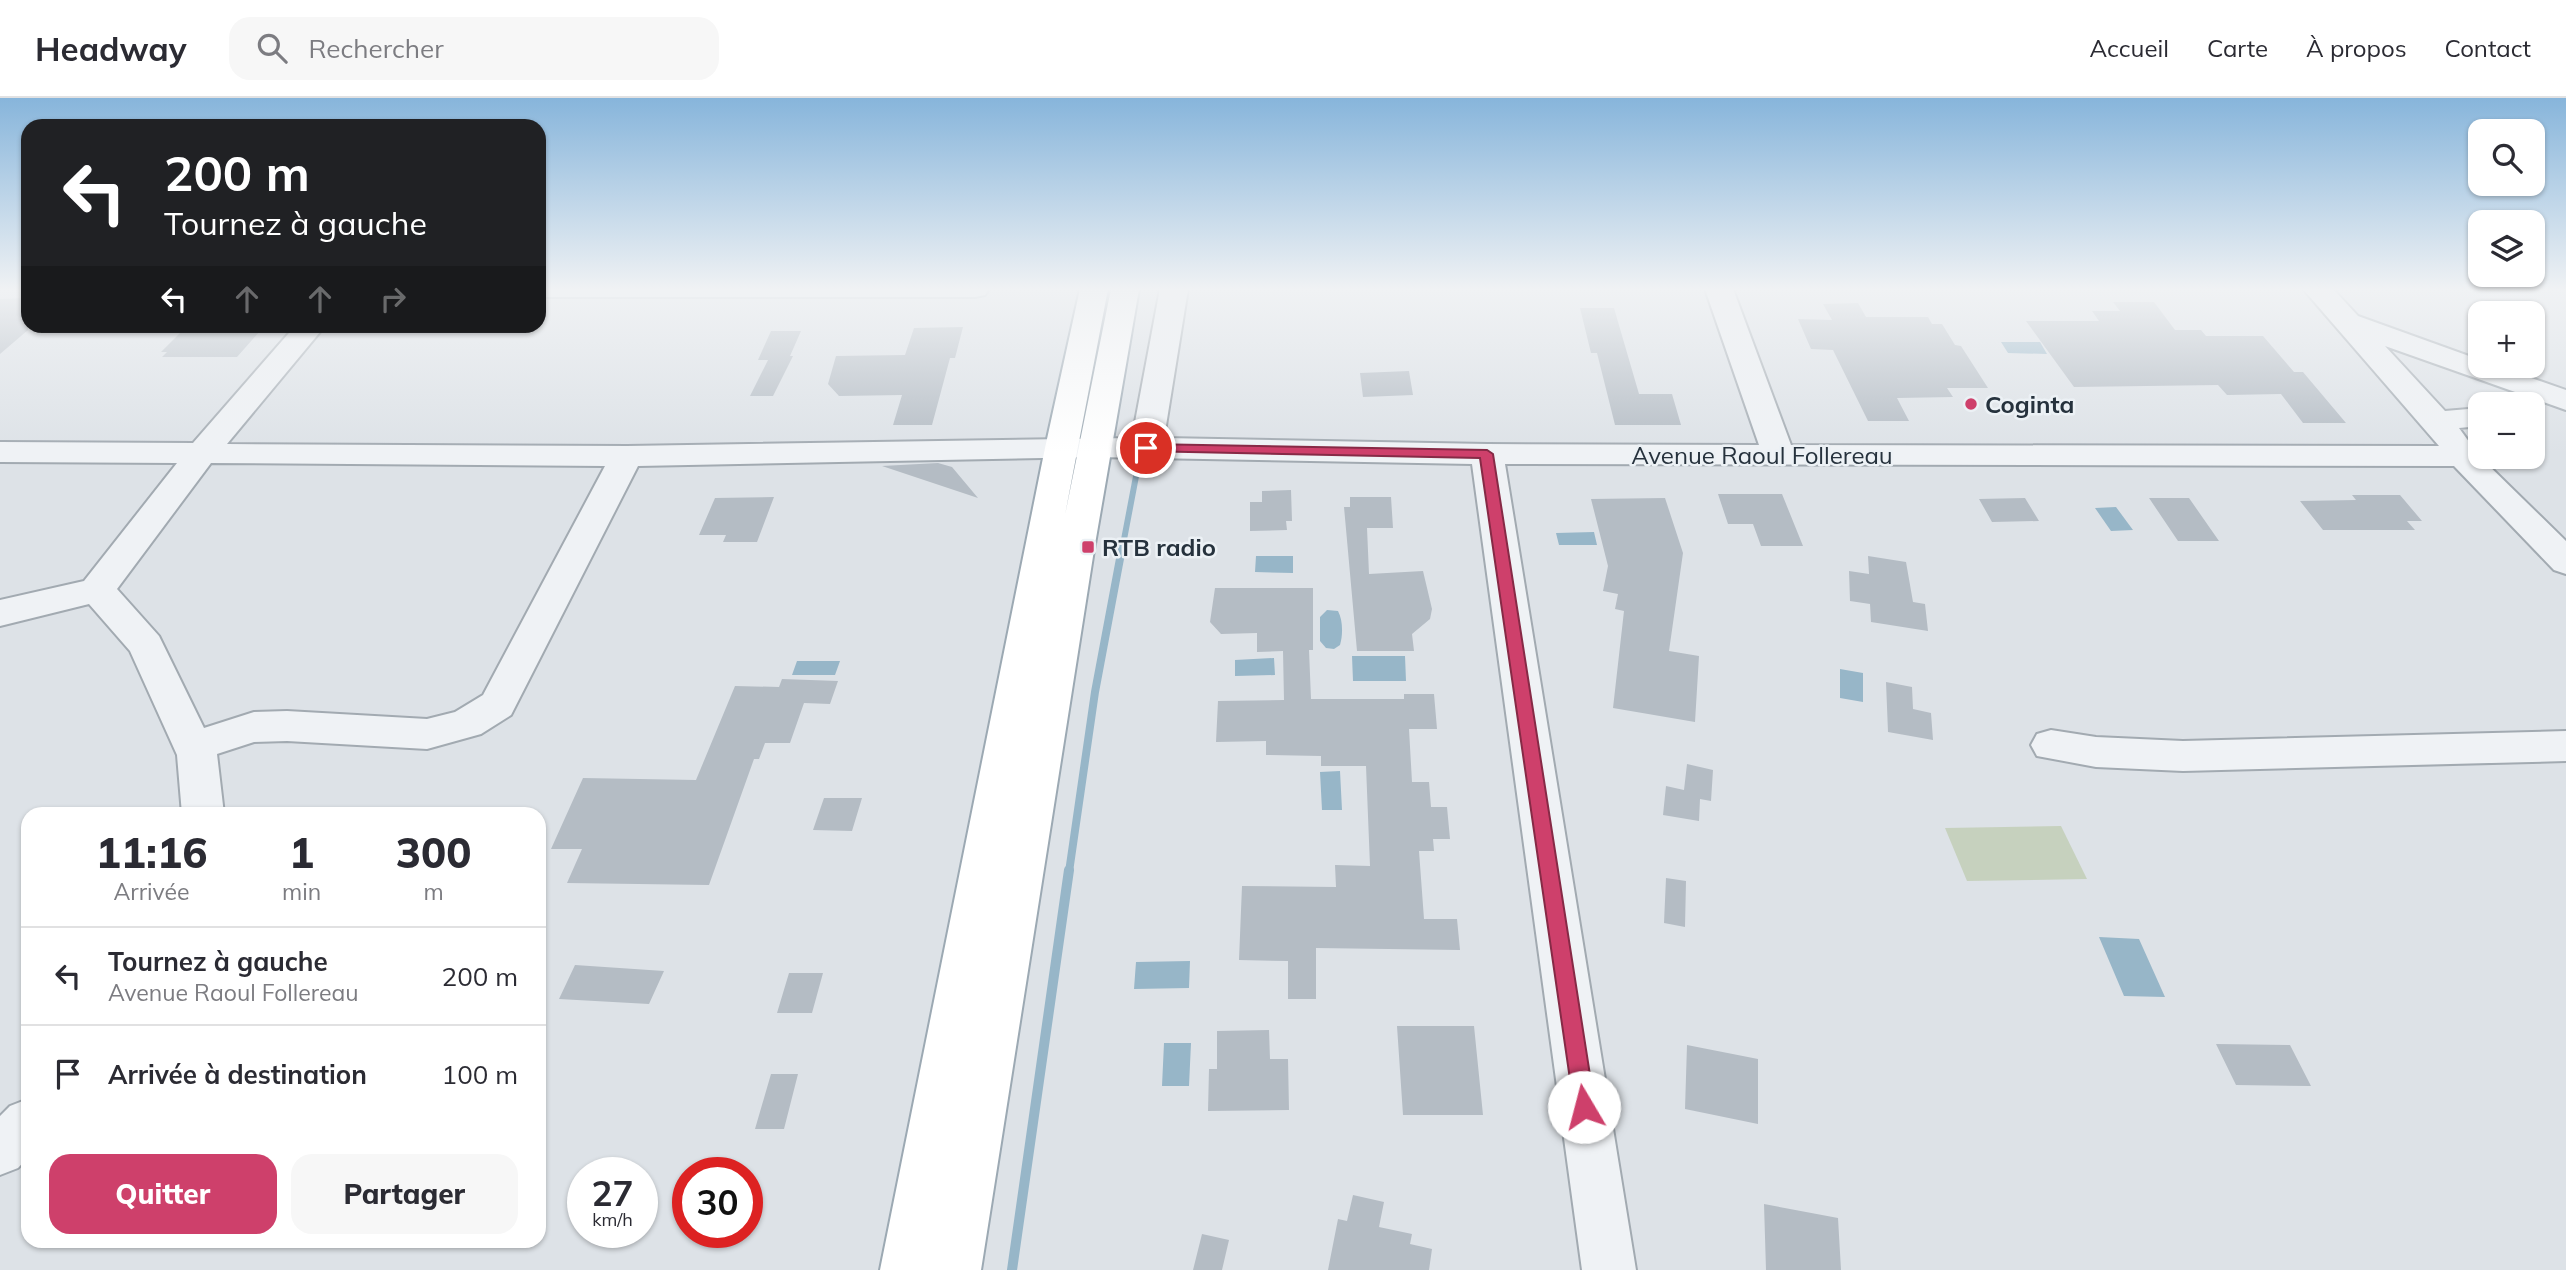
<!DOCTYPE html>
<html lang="fr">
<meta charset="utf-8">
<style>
body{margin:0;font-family:Mulish,sans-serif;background:#f7f7f7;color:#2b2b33;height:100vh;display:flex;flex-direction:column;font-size:26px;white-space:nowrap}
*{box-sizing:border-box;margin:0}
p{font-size:23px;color:#7c7c81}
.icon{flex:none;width:38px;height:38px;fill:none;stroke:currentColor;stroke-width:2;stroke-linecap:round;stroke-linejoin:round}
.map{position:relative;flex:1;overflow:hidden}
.panel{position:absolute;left:21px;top:709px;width:525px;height:441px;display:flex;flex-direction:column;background:#fff;border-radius:21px;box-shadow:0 2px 5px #0004}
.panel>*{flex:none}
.hud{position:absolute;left:21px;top:21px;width:525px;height:214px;border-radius:21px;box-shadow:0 2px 5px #0004;background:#202124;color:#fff;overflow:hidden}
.fabs{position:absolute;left:2468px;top:21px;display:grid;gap:14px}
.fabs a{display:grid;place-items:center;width:77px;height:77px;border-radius:14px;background:#fff;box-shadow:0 2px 5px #0004;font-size:35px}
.speed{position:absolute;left:567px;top:1059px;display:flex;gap:14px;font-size:35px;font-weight:700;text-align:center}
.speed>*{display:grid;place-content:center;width:91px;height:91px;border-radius:50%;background:#fff;box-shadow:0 2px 5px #0004;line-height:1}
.speed small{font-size:18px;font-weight:400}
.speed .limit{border:10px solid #d22;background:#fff;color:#111}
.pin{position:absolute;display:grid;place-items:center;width:60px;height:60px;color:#fff;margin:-30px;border:4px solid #fff;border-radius:50%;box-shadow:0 2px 7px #0007}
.me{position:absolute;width:77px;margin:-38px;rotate:352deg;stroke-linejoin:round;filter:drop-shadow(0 0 5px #0008)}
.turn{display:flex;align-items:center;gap:24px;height:147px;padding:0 28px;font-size:32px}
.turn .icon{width:91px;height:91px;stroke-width:2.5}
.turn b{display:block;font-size:49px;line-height:60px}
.lanes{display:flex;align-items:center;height:66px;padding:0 28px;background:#0003;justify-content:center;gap:35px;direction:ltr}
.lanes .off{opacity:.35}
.eta{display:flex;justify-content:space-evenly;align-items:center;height:119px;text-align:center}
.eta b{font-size:42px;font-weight:800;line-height:49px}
.action{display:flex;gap:14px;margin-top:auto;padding:14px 28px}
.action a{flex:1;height:80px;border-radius:21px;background:#ce406b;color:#fff;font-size:28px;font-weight:800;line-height:80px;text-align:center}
.action a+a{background:#f7f7f7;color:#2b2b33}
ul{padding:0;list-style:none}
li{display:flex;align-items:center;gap:21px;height:98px;padding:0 28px;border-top:2px solid #e1e1e2}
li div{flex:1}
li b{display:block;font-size:26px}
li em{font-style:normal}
header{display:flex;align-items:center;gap:42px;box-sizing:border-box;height:98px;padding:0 35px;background:#fff;border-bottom:2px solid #e1e1e2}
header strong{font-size:33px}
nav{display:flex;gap:38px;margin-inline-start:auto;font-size:24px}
.search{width:490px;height:63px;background:#f7f7f7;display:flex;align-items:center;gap:18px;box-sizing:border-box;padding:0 24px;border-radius:21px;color:#7c7c81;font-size:26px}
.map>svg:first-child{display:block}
.green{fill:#c6d1be}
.water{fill:#97b6c8}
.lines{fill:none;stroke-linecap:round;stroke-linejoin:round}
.stream-far2{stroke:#97b6c8;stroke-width:6}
.stream-far1{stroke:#97b6c8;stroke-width:8}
.stream{stroke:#97b6c8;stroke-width:10}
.building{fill:#b4bcc4}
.minor-casing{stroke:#a2aab1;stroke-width:4}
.major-casing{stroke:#9ca9b3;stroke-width:4}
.minor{fill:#eff2f5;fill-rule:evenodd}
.major{fill:#fff;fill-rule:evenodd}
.route{fill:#ce406b;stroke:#862a46;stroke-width:2}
.poi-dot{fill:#ce406b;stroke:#ecf1f5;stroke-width:2.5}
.labels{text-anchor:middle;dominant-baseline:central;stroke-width:5;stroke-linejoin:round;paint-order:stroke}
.poi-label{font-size:24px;font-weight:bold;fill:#26323d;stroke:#ecf1f5;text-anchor:start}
.street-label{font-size:24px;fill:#26323d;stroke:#ecf1f5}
</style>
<header>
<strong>Headway</strong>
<div class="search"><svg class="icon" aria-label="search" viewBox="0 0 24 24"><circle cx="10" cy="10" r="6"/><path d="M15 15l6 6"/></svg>Rechercher</div>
<nav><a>Accueil</a><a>Carte</a><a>À propos</a><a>Contact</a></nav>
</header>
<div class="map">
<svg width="2566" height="1172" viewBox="0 0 2566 1172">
<rect width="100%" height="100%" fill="#dde2e7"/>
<path class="green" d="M2061,728L2087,781L1967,783L1945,730Z"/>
<path class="water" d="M2001,244H2040L2047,256L2008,255Z
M2116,409L2133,432L2111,433L2095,410Z
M1594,434L1597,447H1559L1556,435Z
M1256,458H1293V475L1255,474Z
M1327,512L1338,513C1343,522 1343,537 1340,547L1334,551L1326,550L1320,543V519Z
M1352,558H1405L1406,583H1353Z
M1274,560L1275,577L1235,578V562Z
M797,563H840L835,577H792Z
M1840,571L1863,575V604L1840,600Z
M1340,673L1342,712H1322L1320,674Z
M2099,839L2139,841L2165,899L2124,898Z
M1190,863L1189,890L1134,891L1136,864Z
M1164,945H1191L1189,988H1162Z"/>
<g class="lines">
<path class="stream-far2" d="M1122,452L1141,352"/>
<path class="stream-far1" d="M1069,774L1095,594L1122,450"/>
<path class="stream" d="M1012,1172L1069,772"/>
</g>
<path class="building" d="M28,200V232L0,256V201Z
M2113,204H2154L2175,232H2201L2206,238H2263L2294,274H2303L2346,325H2303L2281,296L2227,297L2218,287L2074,289L2026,223H2099L2092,213H2120Z
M1858,205L1866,219H1928L1932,226H1942L1955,247L1961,248L1988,290H1947L1953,299L1897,300L1909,323H1868L1833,252L1811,251L1798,221L1832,222L1823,206Z
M1580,210H1614L1639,296H1672L1681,327H1615L1597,255H1591Z
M187,228H255L252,231L260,233L237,259H162L167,254H161Z
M963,229L955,260H950L932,327H893L902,297L839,298L828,286L836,258L905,257L914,230Z
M771,233H801L790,258H793L773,298H750L768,262H758Z
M1409,273L1413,297L1363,299L1360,275Z
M938,365L952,369L978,400L882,368Z
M1291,392L1292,423H1286L1287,432L1250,433V404H1262V393Z
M1718,396H1782L1803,448H1761L1753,426H1728Z
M2352,397H2400L2422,423H2407L2415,432H2323L2300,403L2356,402Z
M774,399L757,444H723L726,437H699L715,400Z
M1350,399H1391L1393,430H1367L1369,476L1423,473L1432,511L1430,521L1412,536L1414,553H1357L1344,409H1350Z
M1665,400L1683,455L1669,553L1699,558L1695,624L1613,610L1624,513L1615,511L1618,496L1603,493L1608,468L1591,401Z
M2025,400L2039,423L1992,424L1979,401Z
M2149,400H2189L2219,443H2178Z
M1868,458L1906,464L1913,504L1925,506L1928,533L1871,524L1870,506L1850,503L1849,473L1869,476Z
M1215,490H1313V552H1309L1311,601H1404V596H1434L1437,631H1409L1412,684H1429L1431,709H1447L1450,741H1433L1434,753H1419L1424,821H1457L1460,852L1316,850V901H1288V863L1239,862L1242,788L1336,789L1335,767L1370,768L1366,668H1321V658L1266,657V643L1216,644L1218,603L1284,602L1283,553L1257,554V535L1221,536L1210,524Z
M782,581L838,583L830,606L804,605L790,645H765L759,661H754L709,787L567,785L582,751H551L583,680L696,682L735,588L779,589Z
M1886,584L1912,589L1913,611L1931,615L1933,642L1888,634Z
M1687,666L1713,672L1711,703L1700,701L1699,723L1663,717L1666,688L1684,692Z
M824,700H862L852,733L813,732Z
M1666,780L1686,783L1685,829L1664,825Z
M575,867L664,873L649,906L559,901Z
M789,875H823L812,915H777Z
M1397,928H1474L1483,1017H1403Z
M1269,932L1270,961H1288L1289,1012L1208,1013L1209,971H1217V933Z
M2216,946L2290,947L2311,988L2236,987Z
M1687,947L1758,961V1026L1685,1011Z
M771,976H798L784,1031H755Z
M1353,1097L1384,1104L1379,1129L1412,1136L1410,1146L1432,1151L1429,1172H1328L1338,1121L1347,1123Z
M1764,1106L1838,1120L1841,1172H1766Z
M1202,1136L1229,1142L1222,1172H1193Z"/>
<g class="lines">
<defs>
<path id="minor" d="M539,191H989L985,197L975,199H539Z
M1160,191H1188L1164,340L1487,346L1759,347L1705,191H1733L1791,347L2439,348L2303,191H2333L2358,218L2480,262V268H2497L2566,292V312L2385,248L2445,313L2480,310V328L2459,330L2480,359L2566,443V476L2554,472L2454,368L1505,366L1636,1172H1582L1472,366L1095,359L638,368L511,617L481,636L427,651L287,643L254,644L217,656L224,716H182L177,657L130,553L89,506L0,528V502L84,483L177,365L0,364V344L193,345L295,228H325L227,346L627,348L1132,340ZM211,365L605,368L483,597L455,614L427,621L287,613L254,614L204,630L159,538L117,491Z
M2051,632L2096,639L2183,643L2566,633V663L2183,673L2096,669L2037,658L2031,647L2037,636Z
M28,1001V1059L18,1070L0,1077V1018L10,1008Z"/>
<path id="major" d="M1080,191H1108L1065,417L1111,191H1139L1094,452L981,1172H880L1045,350Z"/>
</defs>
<use href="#minor" class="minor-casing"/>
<use href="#major" class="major-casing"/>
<use href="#minor" class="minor"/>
<use href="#major" class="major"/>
</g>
<linearGradient id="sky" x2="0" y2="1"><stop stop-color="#87b5db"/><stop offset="0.54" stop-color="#f0f2f4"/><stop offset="1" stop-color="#f0f2f4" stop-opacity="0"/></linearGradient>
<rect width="2566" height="355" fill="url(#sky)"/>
<path class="route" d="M1146,346L1487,352L1493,356L1595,1009L1592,1015L1584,1018L1577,1015L1574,1009L1480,360L1142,353L1140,350Z"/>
<g class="poi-dot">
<circle cx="1971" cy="306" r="7"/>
<rect x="1081" y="442" width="14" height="14" rx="3.5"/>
</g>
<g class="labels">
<g class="poi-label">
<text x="1985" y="306">Coginta</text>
<text x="1102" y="449">RTB radio</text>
</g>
<g class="street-label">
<text x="1762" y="357">Avenue Raoul Follereau</text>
</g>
</g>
</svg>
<div class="fabs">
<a><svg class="icon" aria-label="search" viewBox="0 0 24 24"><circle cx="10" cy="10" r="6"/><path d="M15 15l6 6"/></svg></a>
<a><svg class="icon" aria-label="layers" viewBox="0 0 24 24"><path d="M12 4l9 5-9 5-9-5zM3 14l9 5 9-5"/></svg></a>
<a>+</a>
<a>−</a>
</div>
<div class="speed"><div>27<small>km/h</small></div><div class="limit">30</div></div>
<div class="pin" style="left:1146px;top:350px;background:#d93025"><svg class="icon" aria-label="arrive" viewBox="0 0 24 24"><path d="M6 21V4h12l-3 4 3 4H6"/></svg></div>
<svg class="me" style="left:1584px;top:1009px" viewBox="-20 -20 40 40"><circle r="19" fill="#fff"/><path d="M0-13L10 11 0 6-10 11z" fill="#ce406b"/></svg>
<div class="hud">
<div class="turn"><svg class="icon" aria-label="left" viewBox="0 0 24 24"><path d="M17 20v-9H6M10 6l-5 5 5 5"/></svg><div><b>200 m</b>Tournez à gauche</div></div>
<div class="lanes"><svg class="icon" aria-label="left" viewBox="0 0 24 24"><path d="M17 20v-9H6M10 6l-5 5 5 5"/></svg><svg class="icon off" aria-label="ahead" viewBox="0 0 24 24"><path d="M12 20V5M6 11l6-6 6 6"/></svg><svg class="icon off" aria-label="ahead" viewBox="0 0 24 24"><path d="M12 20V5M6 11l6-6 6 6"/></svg><svg class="icon off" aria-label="right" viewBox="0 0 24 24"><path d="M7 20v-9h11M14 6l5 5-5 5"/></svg></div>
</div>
<section class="panel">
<div class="eta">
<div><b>11:16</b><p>Arrivée</p></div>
<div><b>1</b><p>min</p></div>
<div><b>300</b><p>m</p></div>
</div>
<ul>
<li><svg class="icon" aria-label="left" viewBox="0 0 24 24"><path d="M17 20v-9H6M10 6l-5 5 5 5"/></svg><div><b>Tournez à gauche</b><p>Avenue Raoul Follereau</p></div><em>200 m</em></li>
<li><svg class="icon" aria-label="arrive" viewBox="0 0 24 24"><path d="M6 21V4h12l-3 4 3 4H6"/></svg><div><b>Arrivée à destination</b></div><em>100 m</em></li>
</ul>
<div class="action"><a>Quitter</a><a>Partager</a></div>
</section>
</div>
